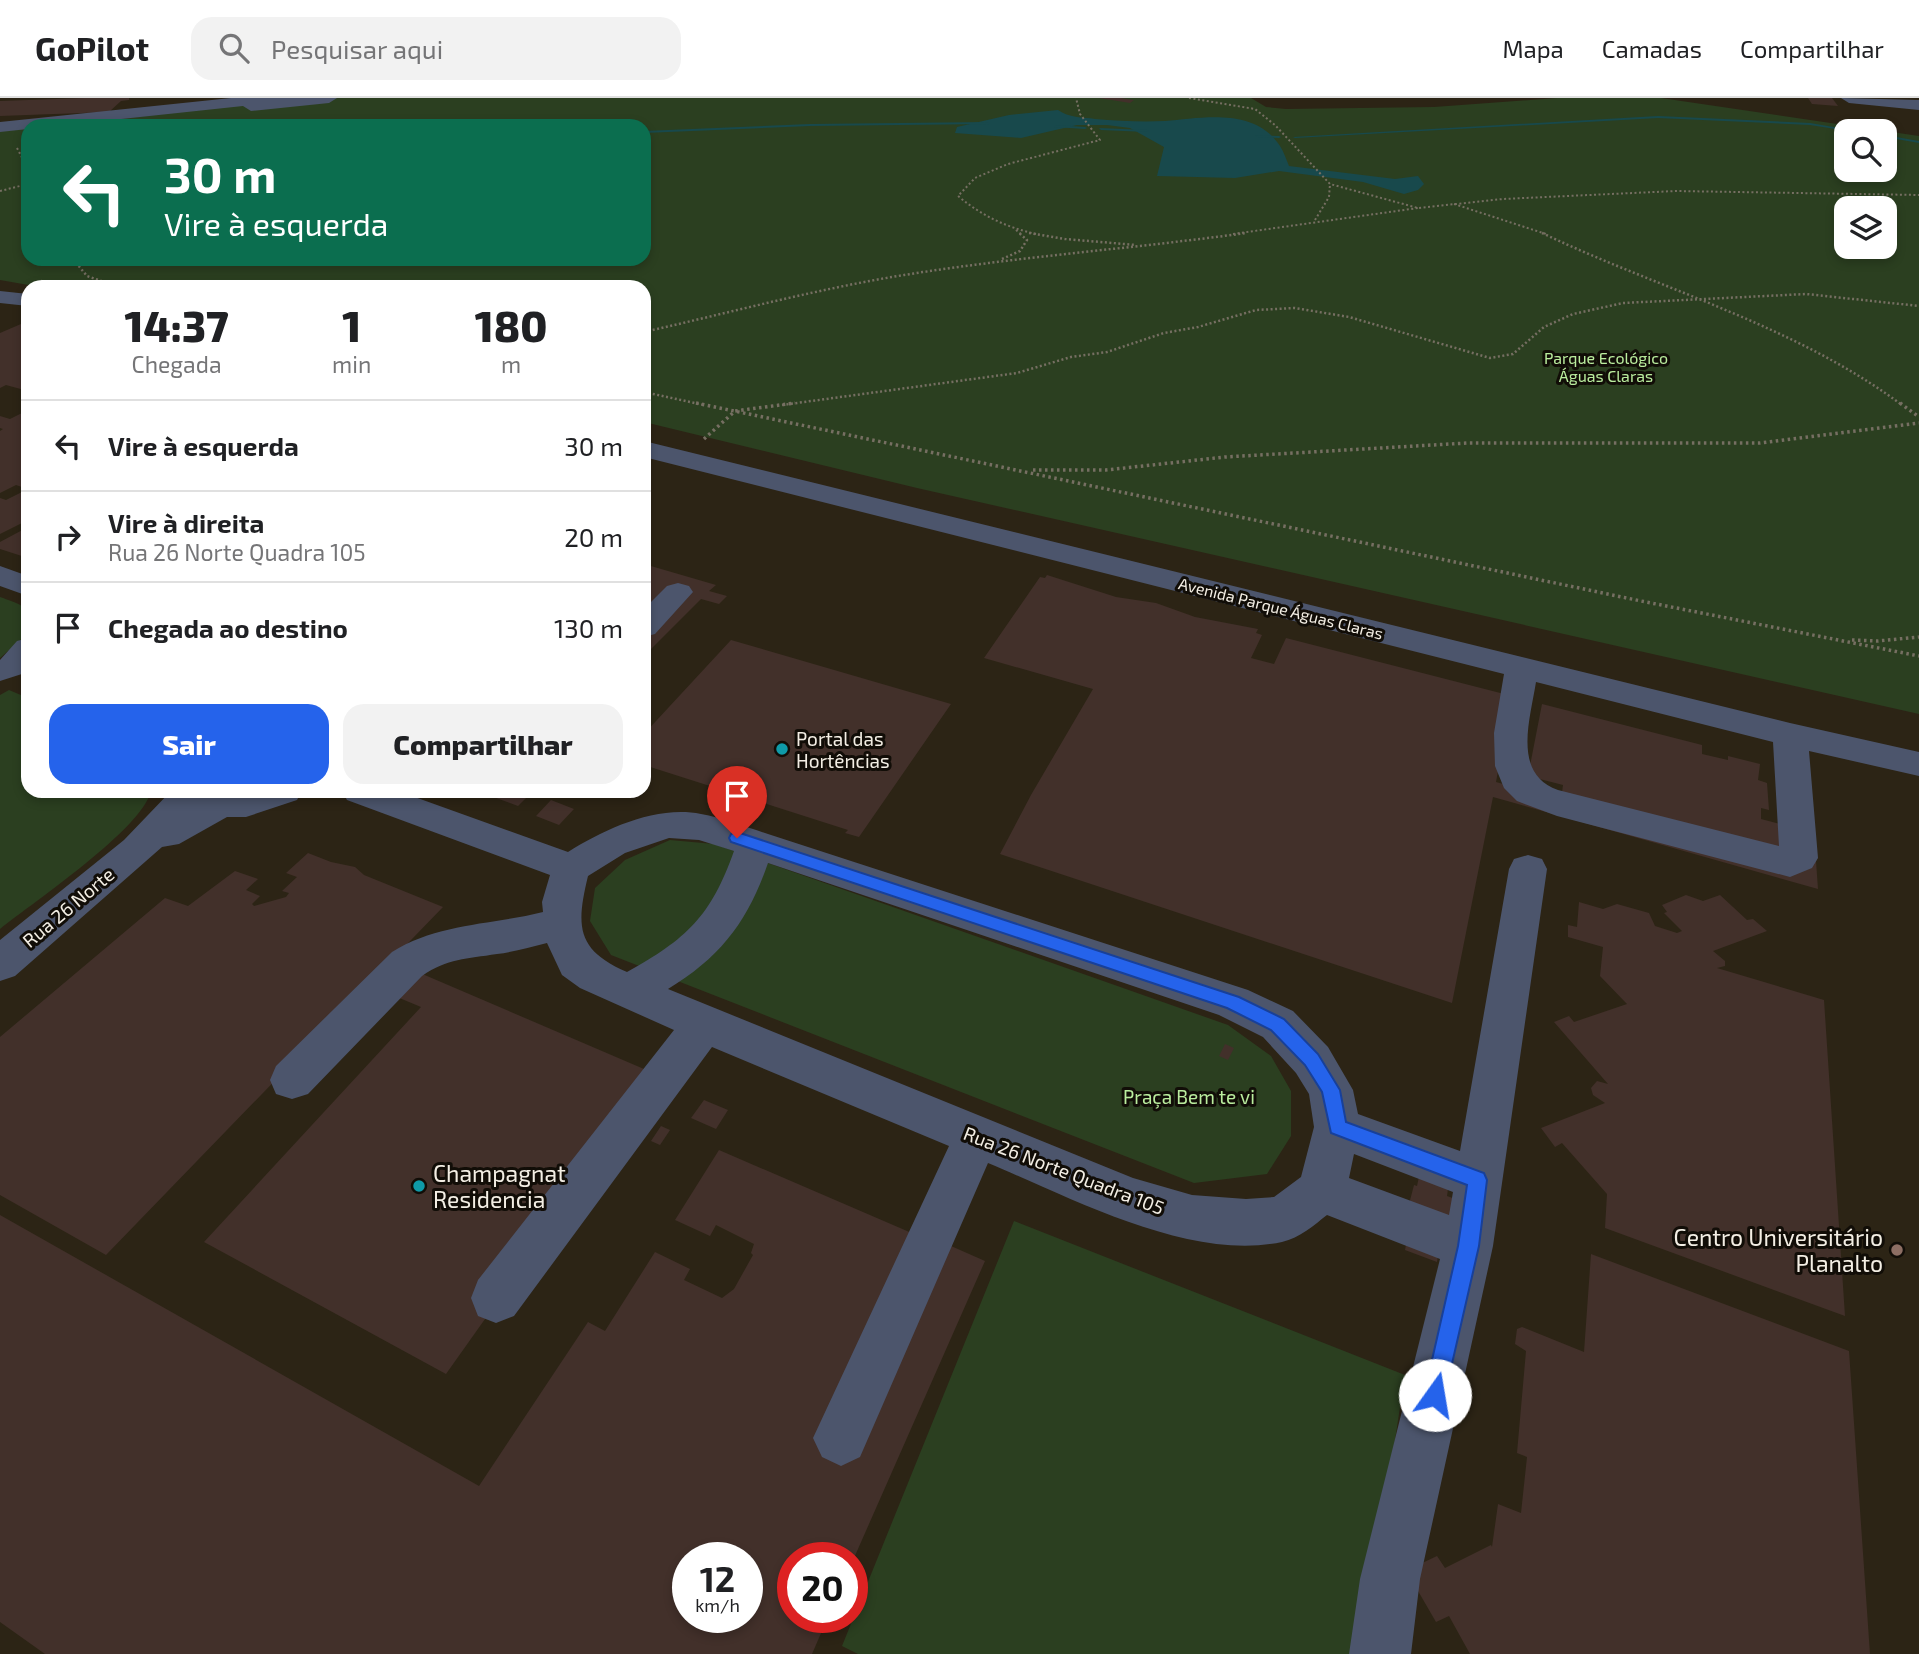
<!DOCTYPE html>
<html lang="pt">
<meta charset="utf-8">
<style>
body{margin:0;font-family:"Exo 2",sans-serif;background:#f2f2f2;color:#202124;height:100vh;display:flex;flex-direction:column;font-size:26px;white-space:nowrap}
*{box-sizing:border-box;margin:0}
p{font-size:23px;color:#757577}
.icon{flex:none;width:38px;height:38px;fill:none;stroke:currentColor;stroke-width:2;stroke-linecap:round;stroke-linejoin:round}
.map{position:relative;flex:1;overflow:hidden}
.drawer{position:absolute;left:21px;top:182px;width:630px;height:518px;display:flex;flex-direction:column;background:#fff;border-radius:21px;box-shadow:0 4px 10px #0003}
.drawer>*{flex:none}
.hud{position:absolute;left:21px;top:21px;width:630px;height:147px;border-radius:21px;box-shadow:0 4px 10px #0003;background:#0b6e4f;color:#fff;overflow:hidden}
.controls{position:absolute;left:1834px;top:21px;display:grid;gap:14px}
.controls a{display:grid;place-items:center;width:63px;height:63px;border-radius:14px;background:#fff;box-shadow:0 4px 10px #0003;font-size:35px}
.speed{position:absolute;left:672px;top:1444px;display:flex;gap:14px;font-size:35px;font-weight:700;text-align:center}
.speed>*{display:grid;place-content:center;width:91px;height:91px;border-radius:50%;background:#fff;box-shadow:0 4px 10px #0003;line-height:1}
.speed small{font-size:18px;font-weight:400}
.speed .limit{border:10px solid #d22;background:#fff;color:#111}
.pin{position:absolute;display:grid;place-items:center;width:60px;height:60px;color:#fff;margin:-72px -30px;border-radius:50% 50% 50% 0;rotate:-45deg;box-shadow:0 0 7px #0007}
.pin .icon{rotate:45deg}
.me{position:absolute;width:77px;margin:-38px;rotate:13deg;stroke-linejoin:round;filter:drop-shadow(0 0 5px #0008)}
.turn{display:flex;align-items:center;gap:24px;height:147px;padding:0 28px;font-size:32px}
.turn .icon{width:91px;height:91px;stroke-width:2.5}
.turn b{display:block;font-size:49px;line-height:60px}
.eta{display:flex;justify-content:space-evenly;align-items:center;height:119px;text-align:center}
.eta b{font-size:42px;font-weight:800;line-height:49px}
.button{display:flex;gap:14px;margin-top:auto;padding:14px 28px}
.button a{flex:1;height:80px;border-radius:21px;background:#2563eb;color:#fff;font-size:28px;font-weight:800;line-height:80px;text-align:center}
.button a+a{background:#f2f2f2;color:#202124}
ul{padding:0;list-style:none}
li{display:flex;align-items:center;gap:21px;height:91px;padding:0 28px;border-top:2px solid #e0e0e0}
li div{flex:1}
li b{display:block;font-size:26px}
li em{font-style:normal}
header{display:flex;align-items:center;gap:42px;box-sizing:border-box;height:98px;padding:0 35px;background:#fff;border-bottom:2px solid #e0e0e0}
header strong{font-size:33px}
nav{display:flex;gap:38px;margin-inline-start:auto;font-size:24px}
.search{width:490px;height:63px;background:#f2f2f2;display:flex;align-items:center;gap:18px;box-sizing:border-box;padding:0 24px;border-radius:21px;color:#757577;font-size:26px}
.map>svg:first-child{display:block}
.green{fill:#2b3f20;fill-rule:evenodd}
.water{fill:#18494c}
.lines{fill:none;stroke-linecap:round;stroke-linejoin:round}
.stream{fill:#18494c;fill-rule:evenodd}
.building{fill:#42302a;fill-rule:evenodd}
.path-far2{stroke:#766f62;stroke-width:2;stroke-dasharray:2 2.5;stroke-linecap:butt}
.path-far1{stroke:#766f62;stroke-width:2.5;stroke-dasharray:2 2.5;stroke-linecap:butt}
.path{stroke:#766f62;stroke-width:3.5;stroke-dasharray:2.5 3.5;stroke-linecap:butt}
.minor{fill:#4c556c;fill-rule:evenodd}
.route{fill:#2563eb;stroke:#184099;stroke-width:2}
.culture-dot{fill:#0f9aa8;stroke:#110d07;stroke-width:2.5}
.education-dot{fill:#8d6e63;stroke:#110d07;stroke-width:2.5}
.labels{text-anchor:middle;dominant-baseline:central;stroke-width:6;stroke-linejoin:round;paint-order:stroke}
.far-park-label{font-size:16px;fill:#baed9e;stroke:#110d07}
.far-street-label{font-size:16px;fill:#f3eee4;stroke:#110d07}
.poi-label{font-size:19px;fill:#f3eee4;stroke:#110d07;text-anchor:start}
.street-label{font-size:19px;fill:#f3eee4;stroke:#110d07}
.park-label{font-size:19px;fill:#baed9e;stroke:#110d07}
.near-poi-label{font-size:23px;fill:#f3eee4;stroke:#110d07;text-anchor:start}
</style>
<header>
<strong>GoPilot</strong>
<div class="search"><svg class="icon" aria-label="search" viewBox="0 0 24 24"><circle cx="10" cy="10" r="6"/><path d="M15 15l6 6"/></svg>Pesquisar aqui</div>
<nav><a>Mapa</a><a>Camadas</a><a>Compartilhar</a></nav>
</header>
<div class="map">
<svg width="1919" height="1556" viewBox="0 0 1919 1556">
<rect width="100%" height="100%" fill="#2c2415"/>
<path class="green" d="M298,0H1251L1266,9L1286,11L1434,9L1557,0H1661L1919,38V616L917,390L644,324V189H40L0,182V32L28,29V161H644V28H35ZM1846,33H1885V72H1846ZM1846,110H1885V149H1846Z
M0,499C22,507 36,509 26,537L0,560Z
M9,592L28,600V693H151C142,731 35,803 0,831V597Z
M670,742L714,746L1228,927L1271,958L1291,993V1038L1267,1076L1194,1085L611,857L590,823L595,790L625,762Z
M1014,1123L1405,1277L1362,1556H858L842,1548Z"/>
<path class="water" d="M1058,12C1069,20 1082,19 1095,21C1118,23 1142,24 1165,23C1202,20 1255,9 1280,48C1284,54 1286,61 1289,68L1395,81L1418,78L1424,86L1418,92L1404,96L1363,84L1279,73L1235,80L1157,78L1164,49L1130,30L1107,27H1077L1021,40L955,35L957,29L1009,17Z"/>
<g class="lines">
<path class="stream" d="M1658,18L1810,25L1857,33H1848L1810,27L1658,20L1295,40L1293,39Z
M988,24L990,26L810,28L644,35V33L810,26Z
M1056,27L1085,29L1087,30L1085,31L1054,29Z
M1099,30L1147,32L1149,33L1147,34L1101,32Z
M1255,37L1279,38L1281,39L1279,40L1257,39Z
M1885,37L1919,43V45L1885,39Z"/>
</g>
<path class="building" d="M84,0H129V2L121,3L109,14L0,18V3Z
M1099,0H1121L1134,2L1130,5Z
M1808,0H1832L1838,8L1812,6Z
M28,223V293L6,287L0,290V235Z
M28,312V406L25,408L28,409V422L0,436V400L6,402L28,391L16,387L0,395V333L3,331L0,330V318L10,321Z
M28,429V460L0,451V444Z
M644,466L716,487L709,493L727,498L719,506L701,501L644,558Z
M1047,477L1116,499L1156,505L1195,519L1258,531L1256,535L1262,537L1251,560L1274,566L1286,540L1512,598L1496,684L1561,702L1563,687L1528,678L1542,606L1702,647V656L1728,662V658L1760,666L1758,682L1767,685L1769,712L1761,710V721L1814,735L1818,791L1493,699L1452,905L1000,756L1031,697L1093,591L984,560L1040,479L1045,480Z
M731,542L951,606L859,739L845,735L848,732L644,667V636Z
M477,693H533L518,708Z
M551,702L574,711L559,727L536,718Z
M308,755L331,764L355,769L364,777L443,809L106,1157L0,1097V939L165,800L188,808L235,773L258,781L246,792L260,798L252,806L254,808L286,799L289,795L282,793L297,779L286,775Z
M1686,797L1703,803L1720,797L1747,822L1753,821L1767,833L1713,853L1725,863V868L1717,870L1824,902L1845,1218L1605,1130L1607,1096L1562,1045L1555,1049L1541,1030L1605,1005L1593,997L1591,990L1597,983L1608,986L1554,924L1569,918L1574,924L1627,906L1600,878L1603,849L1568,839V827L1577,829L1579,804L1603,811L1617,806L1649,815L1655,828L1677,835L1682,833L1664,815L1667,814L1662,807Z
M420,875L658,977L446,1276L204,1144L421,909L397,899Z
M1225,946L1234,950L1228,962L1219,958Z
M704,1002L728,1012L716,1031L691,1020Z
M661,1028L670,1032L660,1047L651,1043Z
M719,1052L914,1136L917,1133L985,1163L854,1460H793V1519H828L812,1556H45L0,1524V1117L479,1388L588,1224L605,1233L655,1154L690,1171L684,1182L722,1200L734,1191L753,1157L751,1155L754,1146L716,1127L710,1138L675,1122ZM688,1460H747V1519H688Z
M1423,1060L1451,1070L1447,1098L1461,1103L1442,1133L1437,1164L1405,1152L1412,1116L1407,1114L1414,1087L1417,1088Z
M1591,1156L1849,1253L1870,1556H1470L1449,1518L1436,1524L1414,1486L1416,1468L1437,1458L1445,1470L1491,1447L1492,1449L1498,1406L1521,1415L1527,1359L1517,1355L1526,1253L1515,1246L1517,1231L1522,1229L1584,1254Z"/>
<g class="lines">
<path class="path-far2" d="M1189,0L1255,11L1275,27L1330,86L1418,110L1503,101L1676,93L1919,97
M17,50L28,71
M0,93L28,86
M1454,106L1546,136
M1315,122L1329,99L1330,86
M1016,132L1021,136
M1036,136C1006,129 982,118 958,98L975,80L1008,66L1100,42L1080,16L1076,0
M1233,136L1418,110"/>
<path class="path-far1" d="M1029,135L1065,141L1136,147
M1542,135C1662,192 1794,227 1902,307
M73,161L87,178L107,185
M1002,161L1020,153L1027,142L1019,135
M41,183L69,189L148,187
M148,187L160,189
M644,234C728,215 813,192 898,178C1013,159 1130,151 1246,135
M644,294L704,307
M782,307L1017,275L1071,259L1107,254L1164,235L1198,229L1256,212L1295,210L1349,219L1490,260L1513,256L1544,229L1573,216L1623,205L1806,196L1919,208"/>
<path class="path" d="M696,305L1641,503L1919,558
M1900,305L1919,319
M704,341L735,313L795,305
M1033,372H1106L1225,359L1467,345H1760L1919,325
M1852,542L1878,543L1919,539"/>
<path class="minor" d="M231,0H337L329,5L251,13L243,8L56,28H28V31L0,34V24Z
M1841,0L1919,2V12L1849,5Z
M0,193L28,196V208L0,205Z
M644,343L1790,625L1919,654V678L1809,653L1818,760L1812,770L1790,779L1557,718L1517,703L1504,690L1495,668L1494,635L1504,576L644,359ZM1536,584L1773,644L1779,748L1558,692C1512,676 1530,622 1536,584Z
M0,468L28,478V498L0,488Z
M678,485L689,488L693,494L655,536L644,539V511L667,488Z
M28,540V572L25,575L0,583V562L17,543Z
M171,693H302L297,702L246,719H227L179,746L162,749L15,878L0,883V842L124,742Z
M342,693H398L568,754C605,731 656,707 701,716C723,720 746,729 768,736L1248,892L1293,913L1328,949L1353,992L1358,1016L1460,1053L1509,771L1514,761L1528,757L1542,761L1547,771L1493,1148L1420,1481L1411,1556H1349L1360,1481L1440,1161L1327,1117C1314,1127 1300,1140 1282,1144C1190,1164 1072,1100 988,1065L860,1359L841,1368L822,1359L813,1340L949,1048L712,949L514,1218L496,1225L478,1218L471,1200L478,1182L674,932L580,890L562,877L547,845C530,849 514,854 497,856C466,861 448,860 422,878L308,996L292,1001L276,996L270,982L276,968L392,854C438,825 492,827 543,814L542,804L550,777L347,702ZM669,740L699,742L734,753C711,818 687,841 627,874C576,852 576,828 588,778L625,755ZM768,765L1219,917L1263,939L1296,975L1309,996L1314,1029L1301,1079L1274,1099L1246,1101L1192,1097L1133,1080L668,891C721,859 748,823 768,765ZM1354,1056L1453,1094L1449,1117L1349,1080Z"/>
</g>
<path class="route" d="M737,734L1239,899L1284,921L1318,956L1340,992L1346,1024L1484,1075L1487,1082L1479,1148L1443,1305L1435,1308L1427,1305L1424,1297L1458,1148L1467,1087L1331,1035L1322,994L1305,967L1271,932L1227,910L731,744L729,740L731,736Z"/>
<g class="culture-dot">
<circle cx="782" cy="651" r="7"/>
<circle cx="419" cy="1088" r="7"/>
</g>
<circle class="education-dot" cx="1897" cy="1152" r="7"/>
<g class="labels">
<g class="far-park-label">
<text x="1606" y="259">Parque Ecológico<tspan x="1606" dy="18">Águas Claras</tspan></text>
</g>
<g class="far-street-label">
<text transform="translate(1281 510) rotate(14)">Avenida Parque Águas Claras</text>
</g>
<g class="poi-label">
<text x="796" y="640">Portal das<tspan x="796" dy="22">Hortências</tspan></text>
</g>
<g class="street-label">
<text transform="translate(68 809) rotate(-40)">Rua 26 Norte</text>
<text transform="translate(1064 1072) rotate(21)">Rua 26 Norte Quadra 105</text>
</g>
<g class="park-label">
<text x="1189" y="998">Praça Bem te vi</text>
</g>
<g class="near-poi-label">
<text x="433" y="1075">Champagnat<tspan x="433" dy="26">Residencia</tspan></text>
<text x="1883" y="1139" text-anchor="end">Centro Universitário<tspan x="1883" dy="26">Planalto</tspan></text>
</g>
</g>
</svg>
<div class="controls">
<a><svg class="icon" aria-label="search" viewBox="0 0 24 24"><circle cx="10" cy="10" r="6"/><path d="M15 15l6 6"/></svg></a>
<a><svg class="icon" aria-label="layers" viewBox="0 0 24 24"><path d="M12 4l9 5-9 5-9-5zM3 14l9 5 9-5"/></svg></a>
</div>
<div class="speed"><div>12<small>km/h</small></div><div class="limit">20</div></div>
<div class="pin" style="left:737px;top:740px;background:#d93025"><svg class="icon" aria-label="arrive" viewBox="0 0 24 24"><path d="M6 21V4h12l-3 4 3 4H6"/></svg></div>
<svg class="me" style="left:1435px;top:1297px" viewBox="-20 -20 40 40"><circle r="19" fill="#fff"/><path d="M0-13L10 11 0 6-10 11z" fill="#2563eb"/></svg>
<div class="hud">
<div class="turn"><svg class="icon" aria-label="left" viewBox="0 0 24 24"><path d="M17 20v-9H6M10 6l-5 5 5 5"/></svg><div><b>30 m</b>Vire à esquerda</div></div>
</div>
<section class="drawer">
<div class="eta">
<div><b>14:37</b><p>Chegada</p></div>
<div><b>1</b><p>min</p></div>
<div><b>180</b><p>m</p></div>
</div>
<ul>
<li><svg class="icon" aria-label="left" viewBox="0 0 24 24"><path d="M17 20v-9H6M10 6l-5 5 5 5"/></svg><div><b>Vire à esquerda</b></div><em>30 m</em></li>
<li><svg class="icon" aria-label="right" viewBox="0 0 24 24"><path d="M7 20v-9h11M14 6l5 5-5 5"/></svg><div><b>Vire à direita</b><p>Rua 26 Norte Quadra 105</p></div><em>20 m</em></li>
<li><svg class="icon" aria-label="arrive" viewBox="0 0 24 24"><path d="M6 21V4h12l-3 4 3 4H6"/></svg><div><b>Chegada ao destino</b></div><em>130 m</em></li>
</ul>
<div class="button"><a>Sair</a><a>Compartilhar</a></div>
</section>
</div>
